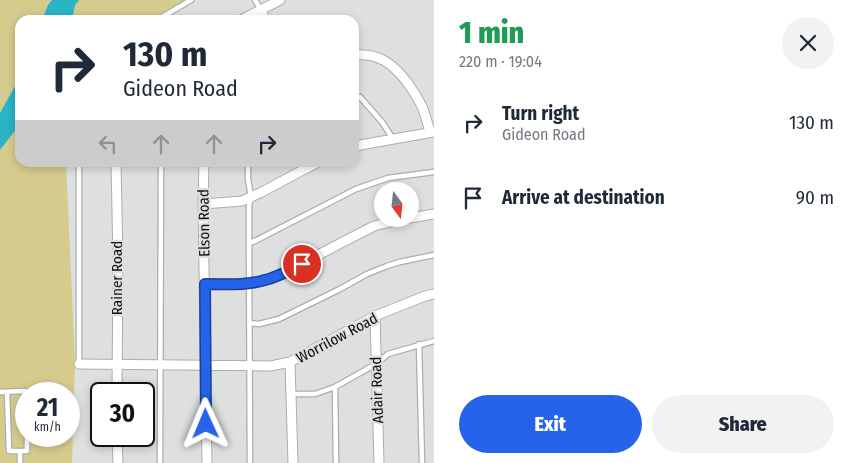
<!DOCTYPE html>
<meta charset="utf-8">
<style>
body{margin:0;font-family:"Fira Sans Condensed",sans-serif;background:#f2f2f3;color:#1f2937;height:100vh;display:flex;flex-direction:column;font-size:19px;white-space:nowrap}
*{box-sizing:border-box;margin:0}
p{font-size:16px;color:#747a83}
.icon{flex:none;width:28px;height:28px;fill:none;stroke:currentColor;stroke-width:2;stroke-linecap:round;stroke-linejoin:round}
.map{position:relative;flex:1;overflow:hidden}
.sheet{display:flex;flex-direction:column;background:#fff;width:425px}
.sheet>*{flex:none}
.guide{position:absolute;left:15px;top:15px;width:344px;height:152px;border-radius:15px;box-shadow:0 2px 8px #0003;background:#fff;color:#1f2937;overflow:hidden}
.needle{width:32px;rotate:165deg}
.buttons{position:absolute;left:374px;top:182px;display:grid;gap:10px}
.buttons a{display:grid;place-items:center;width:45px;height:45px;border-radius:50%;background:#fff;box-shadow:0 2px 8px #0003;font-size:25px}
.speed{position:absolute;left:15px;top:382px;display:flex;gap:10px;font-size:25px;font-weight:700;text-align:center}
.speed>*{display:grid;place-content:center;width:65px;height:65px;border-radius:50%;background:#fff;box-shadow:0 2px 8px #0003;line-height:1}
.speed small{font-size:12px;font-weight:400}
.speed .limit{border:2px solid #111;border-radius:8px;background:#fff;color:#111}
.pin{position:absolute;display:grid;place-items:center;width:42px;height:42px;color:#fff;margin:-21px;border:2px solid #fff;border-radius:50%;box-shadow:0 1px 5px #0007}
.me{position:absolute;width:55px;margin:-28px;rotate:359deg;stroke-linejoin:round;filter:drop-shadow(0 0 4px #0008)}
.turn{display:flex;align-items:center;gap:18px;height:105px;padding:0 25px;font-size:22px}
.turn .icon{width:65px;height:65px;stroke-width:2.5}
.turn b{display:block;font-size:35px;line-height:42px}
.lanes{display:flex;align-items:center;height:48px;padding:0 25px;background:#0003;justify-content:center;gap:25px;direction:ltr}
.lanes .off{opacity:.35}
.round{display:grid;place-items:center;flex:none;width:52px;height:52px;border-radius:26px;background:#f2f2f3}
.overview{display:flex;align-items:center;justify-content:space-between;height:85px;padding:0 25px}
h1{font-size:30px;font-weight:800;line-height:38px;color:#1e9e55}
.primary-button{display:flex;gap:10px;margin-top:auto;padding:10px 25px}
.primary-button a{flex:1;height:58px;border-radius:30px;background:#2563eb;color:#fff;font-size:20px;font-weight:800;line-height:58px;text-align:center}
.primary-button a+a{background:#f2f2f3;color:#1f2937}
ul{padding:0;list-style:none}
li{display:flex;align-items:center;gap:15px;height:75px;padding:0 25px}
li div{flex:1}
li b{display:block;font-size:19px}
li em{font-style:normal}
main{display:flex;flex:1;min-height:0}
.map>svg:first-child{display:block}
.green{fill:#d5cb8d;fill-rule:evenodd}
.water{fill:#2bb3c6}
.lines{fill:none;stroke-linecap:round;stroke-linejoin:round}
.service-casing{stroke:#abaeac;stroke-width:7}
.minor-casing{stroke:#abaeac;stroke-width:11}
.path{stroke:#8c8e8d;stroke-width:1;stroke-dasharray:1 4;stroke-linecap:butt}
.service{stroke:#fff;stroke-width:4.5}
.minor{stroke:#fff;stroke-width:9}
.route-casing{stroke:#184099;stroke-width:12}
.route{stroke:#2563eb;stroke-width:9}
.labels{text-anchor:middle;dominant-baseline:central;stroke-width:4.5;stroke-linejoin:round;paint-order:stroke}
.street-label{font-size:15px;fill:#0d0f0e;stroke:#dde0de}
</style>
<main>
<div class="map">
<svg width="434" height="463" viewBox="0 0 434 463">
<rect width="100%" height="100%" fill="#dde0de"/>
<path class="green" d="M0,0H185L150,20H20V162L66,163L75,362L72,463H0ZM26,394H69V436H26Z"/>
<path class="water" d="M52,0H79L75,5L72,20H42L48,5Z
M20,77V120L17,128L0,150V113Z"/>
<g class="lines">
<defs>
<path id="service" d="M255,0L261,10
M157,20L191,0
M354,100L360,97L382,122L393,139
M248,162V179L251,197L249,206V243L250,463
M249,243L255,241L356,189L388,178L434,172
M249,323L259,324L279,319L340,289L367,274L387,266L400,262L434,255
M419,344L422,463
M79,364V162
M335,387L336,463
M0,392L25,391L26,425
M7,392L9,451H20
M291,394H315L335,387L376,364L388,354L434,341
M20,463V451H27V436
M160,463L161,162"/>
<path id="minor" d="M261,10L265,20
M241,20L280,0
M354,55C379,53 392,63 407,82C413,91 419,99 423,109C426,117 428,125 430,132
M354,148L360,145L434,132
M116,162L118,260L117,394
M204,162L203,204L207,463
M203,204L242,201L260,193L318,162
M410,218L434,214
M205,284H249L267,280L287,271L374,226L403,219
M375,316L379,463
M290,362L293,463
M79,364L271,366L290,362L375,316L425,296L434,294
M117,436L118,463"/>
</defs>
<use href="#service" class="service-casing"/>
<use href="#minor" class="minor-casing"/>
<path class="path" d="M354,86L357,92"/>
<use href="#service" class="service"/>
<use href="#minor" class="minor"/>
</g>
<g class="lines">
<defs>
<path id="route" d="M206,424L205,284C225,284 245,286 265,280C278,277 290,270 302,264"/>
</defs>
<use href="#route" class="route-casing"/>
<use href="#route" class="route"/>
</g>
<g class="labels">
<g class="street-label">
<text transform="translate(204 223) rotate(-91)">Elson Road</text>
<text transform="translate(117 278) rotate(-90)">Rainer Road</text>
<text transform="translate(337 338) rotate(-28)">Worrilow Road</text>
<text transform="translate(377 390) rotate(-92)">Adair Road</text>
</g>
</g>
</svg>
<div class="buttons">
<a><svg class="needle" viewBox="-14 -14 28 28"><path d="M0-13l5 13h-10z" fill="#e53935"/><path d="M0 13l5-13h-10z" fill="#747a83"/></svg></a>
</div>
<div class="speed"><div>21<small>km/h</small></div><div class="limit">30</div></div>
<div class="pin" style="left:302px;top:264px;background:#d93025"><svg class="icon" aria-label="arrive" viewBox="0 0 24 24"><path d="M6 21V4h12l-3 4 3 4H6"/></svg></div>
<svg class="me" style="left:206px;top:424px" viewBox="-20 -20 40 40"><path d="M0-17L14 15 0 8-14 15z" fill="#2563eb" stroke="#fff" stroke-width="4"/></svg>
<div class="guide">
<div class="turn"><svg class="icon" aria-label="right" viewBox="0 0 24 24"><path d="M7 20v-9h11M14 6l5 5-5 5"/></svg><div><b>130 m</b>Gideon Road</div></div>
<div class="lanes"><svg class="icon off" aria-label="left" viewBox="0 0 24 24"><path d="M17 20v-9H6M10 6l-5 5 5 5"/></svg><svg class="icon off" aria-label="ahead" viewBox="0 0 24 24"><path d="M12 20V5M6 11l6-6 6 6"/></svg><svg class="icon off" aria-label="ahead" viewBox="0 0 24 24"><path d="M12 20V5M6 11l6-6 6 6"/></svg><svg class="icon" aria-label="right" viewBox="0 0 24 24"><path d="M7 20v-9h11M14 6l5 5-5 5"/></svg></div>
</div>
</div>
<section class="sheet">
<div class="overview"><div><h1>1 min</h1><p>220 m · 19:04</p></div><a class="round"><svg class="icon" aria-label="close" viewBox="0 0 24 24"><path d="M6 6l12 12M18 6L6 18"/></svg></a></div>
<ul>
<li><svg class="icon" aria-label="right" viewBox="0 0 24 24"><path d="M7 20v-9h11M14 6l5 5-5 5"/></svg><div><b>Turn right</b><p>Gideon Road</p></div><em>130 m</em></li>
<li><svg class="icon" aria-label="arrive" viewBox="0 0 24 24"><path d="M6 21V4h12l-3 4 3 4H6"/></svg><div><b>Arrive at destination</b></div><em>90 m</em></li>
</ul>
<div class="primary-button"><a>Exit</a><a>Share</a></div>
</section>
</main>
